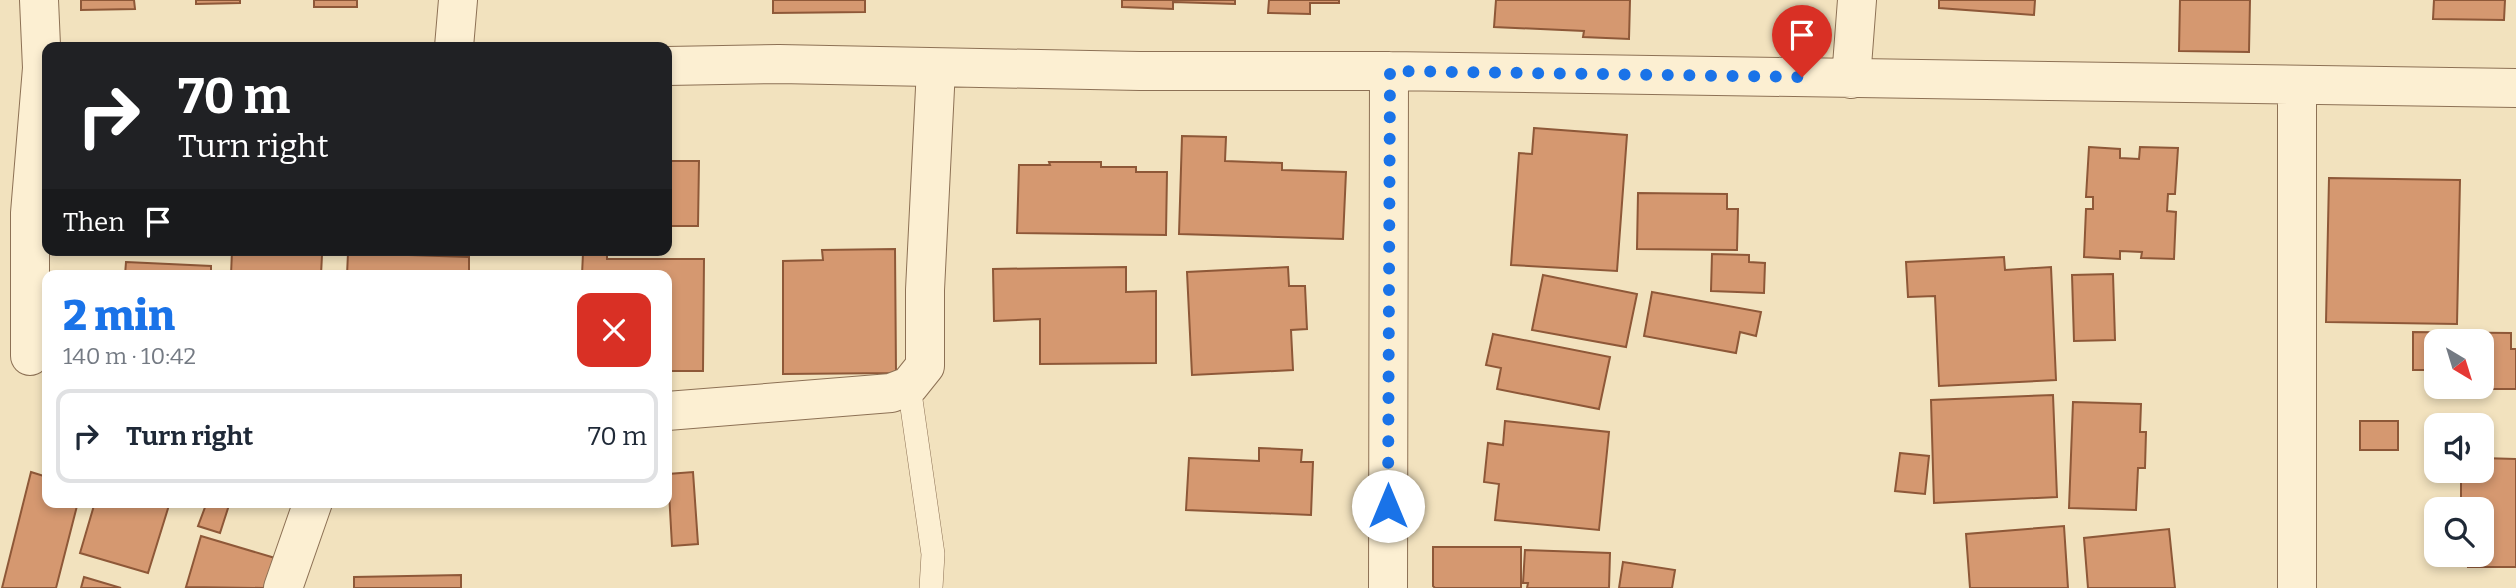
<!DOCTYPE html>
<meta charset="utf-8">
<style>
body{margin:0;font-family:Bitter,serif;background:#f2f2f3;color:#1f2937;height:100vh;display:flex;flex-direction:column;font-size:26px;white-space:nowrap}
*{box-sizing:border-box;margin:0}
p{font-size:23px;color:#747a83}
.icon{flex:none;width:38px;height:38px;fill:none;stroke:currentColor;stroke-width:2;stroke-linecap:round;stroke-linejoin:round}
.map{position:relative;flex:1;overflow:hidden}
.drawer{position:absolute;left:42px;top:270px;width:630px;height:238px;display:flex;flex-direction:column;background:#fff;border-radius:14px;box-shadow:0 4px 10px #0003}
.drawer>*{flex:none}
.banner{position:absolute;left:42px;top:42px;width:630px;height:214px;border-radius:14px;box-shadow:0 4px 10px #0003;background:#202124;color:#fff;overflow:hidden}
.needle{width:46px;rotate:142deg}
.controls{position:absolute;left:2424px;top:329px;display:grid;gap:14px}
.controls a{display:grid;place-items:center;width:70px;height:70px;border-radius:14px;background:#fff;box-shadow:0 4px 10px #0003;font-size:35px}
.pin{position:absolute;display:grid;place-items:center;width:60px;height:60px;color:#fff;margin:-72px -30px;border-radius:50% 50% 50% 0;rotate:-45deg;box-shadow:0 0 7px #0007}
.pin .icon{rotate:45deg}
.me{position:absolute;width:77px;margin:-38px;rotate:0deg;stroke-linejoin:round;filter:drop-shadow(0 0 5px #0008)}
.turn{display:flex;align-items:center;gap:24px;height:147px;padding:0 21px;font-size:32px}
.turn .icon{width:91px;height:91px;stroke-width:2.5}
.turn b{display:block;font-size:49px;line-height:60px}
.then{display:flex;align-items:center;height:66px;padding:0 21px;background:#0003;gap:14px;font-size:26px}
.round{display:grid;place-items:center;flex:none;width:74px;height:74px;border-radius:14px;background:#f2f2f3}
.headline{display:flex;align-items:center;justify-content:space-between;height:119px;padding:0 21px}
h1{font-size:42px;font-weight:800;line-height:52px;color:#1a73e8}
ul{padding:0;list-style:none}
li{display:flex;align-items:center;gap:21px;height:94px;margin:0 14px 10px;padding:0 7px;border:4px solid #e0e1e3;border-radius:14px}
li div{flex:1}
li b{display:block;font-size:26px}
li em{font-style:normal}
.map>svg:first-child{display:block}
.building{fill:#d59870;stroke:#8e5838;stroke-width:2}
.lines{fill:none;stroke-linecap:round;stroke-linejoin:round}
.lane-casing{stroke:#8d7155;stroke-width:24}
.street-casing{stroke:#8d7155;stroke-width:40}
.lane{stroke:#fcefd2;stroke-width:23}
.street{stroke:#fcefd2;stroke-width:38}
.route{stroke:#1a73e8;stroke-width:12;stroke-dasharray:0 21.6}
</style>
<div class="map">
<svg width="2516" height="588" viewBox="0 0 2516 588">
<rect width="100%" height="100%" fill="#f2e2be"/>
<path class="building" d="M81,0H134L135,9L81,10Z
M196,0H240V3L196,4Z
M314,0H357V7H314Z
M773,0H865V12L773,13Z
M1122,0H1235V4L1173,2V9L1122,7Z
M1269,0H1339V3H1310V14L1268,13Z
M1496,0H1630L1629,39L1583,37L1584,31L1494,27Z
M1939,0H2035L2034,15L1939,8Z
M2180,0H2250L2249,52L2179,51Z
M2434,0H2505L2504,20L2433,19Z
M1534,128L1627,135L1617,271L1511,265L1519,153L1532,154Z
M1182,136L1226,137L1225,161L1282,163V170L1346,172L1343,239L1179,234Z
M2089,147L2120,149V158L2139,159L2140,147L2178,148L2175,194H2168L2167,211L2176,212L2174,259L2141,258L2142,252L2120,251V259L2084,257L2086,209H2093V197H2086Z
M667,161H699L698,226H667Z
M1049,162H1101V167H1136V172H1167L1166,235L1017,233L1019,165H1050Z
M2329,178L2460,180L2457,324L2326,322Z
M1638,193L1727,194V209H1738L1737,250L1637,249Z
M895,249L896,373L783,374V261L823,260L822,250Z
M232,251L322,255L321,275H231Z
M607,252V259H704L703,371H667V275H582L583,253Z
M348,253L469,257V275H347Z
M1712,254L1749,255V262L1765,263L1764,293L1711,291Z
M2004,257L2005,270L2051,267L2056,380L1939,386L1935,296L1908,297L1906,262Z
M126,262L211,266V275H125Z
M1126,267V292L1156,291V363L1040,364V319L994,321L993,269Z
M1288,267L1289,286H1305L1307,329L1291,330L1293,370L1192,375L1187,272Z
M2113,274L2115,340L2074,341L2072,275Z
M1543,275L1637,294L1626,347L1532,330Z
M1652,292L1761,312L1756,336L1740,332L1736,353L1644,336Z
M2413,332L2511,333V349H2516V389H2448V387H2482V341H2436V370H2413Z
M1493,334L1610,357L1599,409L1497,389L1501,368L1486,365Z
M2053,395L2057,497L1934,503L1931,400Z
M2073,402L2141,404L2140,432H2146L2145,468H2138L2136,510L2069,508Z
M1505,421L1609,432L1599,530L1495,520L1499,484L1484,482L1488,443L1503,445Z
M2360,421H2398V450H2360Z
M1259,448L1302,450L1301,462H1313L1311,515L1186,510L1189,458L1259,461Z
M1900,453L1929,456L1925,494L1895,491Z
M2482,458L2516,459V567H2468V555H2482V509H2461V482H2474V471H2482Z
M31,472L47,477V502H78L56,588H2Z
M693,472L698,544L672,546L668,474Z
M95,502H170L148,573L80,553Z
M207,502H230L220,533L198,526Z
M2064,526L2068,588H1970L1966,534Z
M2169,529L2175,588H2088L2084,538Z
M201,536L275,558L265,588L186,587Z
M1433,547H1521V588H1435L1433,586Z
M1525,550L1610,553L1609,588H1527L1528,583H1523Z
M1623,562L1675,570L1672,588H1619Z
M461,575V588H354V577Z
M84,577L121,588H81Z"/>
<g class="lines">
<defs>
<path id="lane" d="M909,386L933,554L931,588"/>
<path id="street" d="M454,47L458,0
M667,66L779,64L1140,71H1389L2516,88
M1851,79L1857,0
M2297,85V588
M30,356V213L42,68L39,0
M667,411L891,393L909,386L925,366V290L936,68
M283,588L313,502
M1388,588L1389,71"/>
</defs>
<use href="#lane" class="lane-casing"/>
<use href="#street" class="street-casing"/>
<use href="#lane" class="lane"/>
<use href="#street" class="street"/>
</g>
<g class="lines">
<path class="route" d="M1388,506L1390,71L1802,77"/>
</g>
</svg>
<div class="controls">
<a><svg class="needle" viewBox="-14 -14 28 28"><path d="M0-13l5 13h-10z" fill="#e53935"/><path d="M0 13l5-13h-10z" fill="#747a83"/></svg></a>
<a><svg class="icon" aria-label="sound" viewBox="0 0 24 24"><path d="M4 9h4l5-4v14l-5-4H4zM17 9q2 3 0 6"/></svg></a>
<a><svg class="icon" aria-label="search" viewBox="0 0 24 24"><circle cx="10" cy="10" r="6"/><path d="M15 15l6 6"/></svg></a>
</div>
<div class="pin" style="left:1802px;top:77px;background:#d93025"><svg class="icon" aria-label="arrive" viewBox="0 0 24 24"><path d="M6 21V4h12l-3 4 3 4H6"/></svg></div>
<svg class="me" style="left:1388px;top:506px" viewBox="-20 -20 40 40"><circle r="19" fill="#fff"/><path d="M0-13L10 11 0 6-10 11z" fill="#1a73e8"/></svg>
<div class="banner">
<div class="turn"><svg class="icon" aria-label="right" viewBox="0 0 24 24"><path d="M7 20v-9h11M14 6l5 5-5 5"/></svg><div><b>70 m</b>Turn right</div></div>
<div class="then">Then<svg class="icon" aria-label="arrive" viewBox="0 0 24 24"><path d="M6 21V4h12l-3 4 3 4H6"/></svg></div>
</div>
<section class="drawer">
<div class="headline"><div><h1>2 min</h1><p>140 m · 10:42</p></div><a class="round" style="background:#d93025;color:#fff"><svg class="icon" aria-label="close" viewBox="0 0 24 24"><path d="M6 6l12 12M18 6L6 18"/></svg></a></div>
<ul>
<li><svg class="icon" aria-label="right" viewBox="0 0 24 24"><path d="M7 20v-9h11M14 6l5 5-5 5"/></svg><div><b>Turn right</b></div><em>70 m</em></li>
</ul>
</section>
</div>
